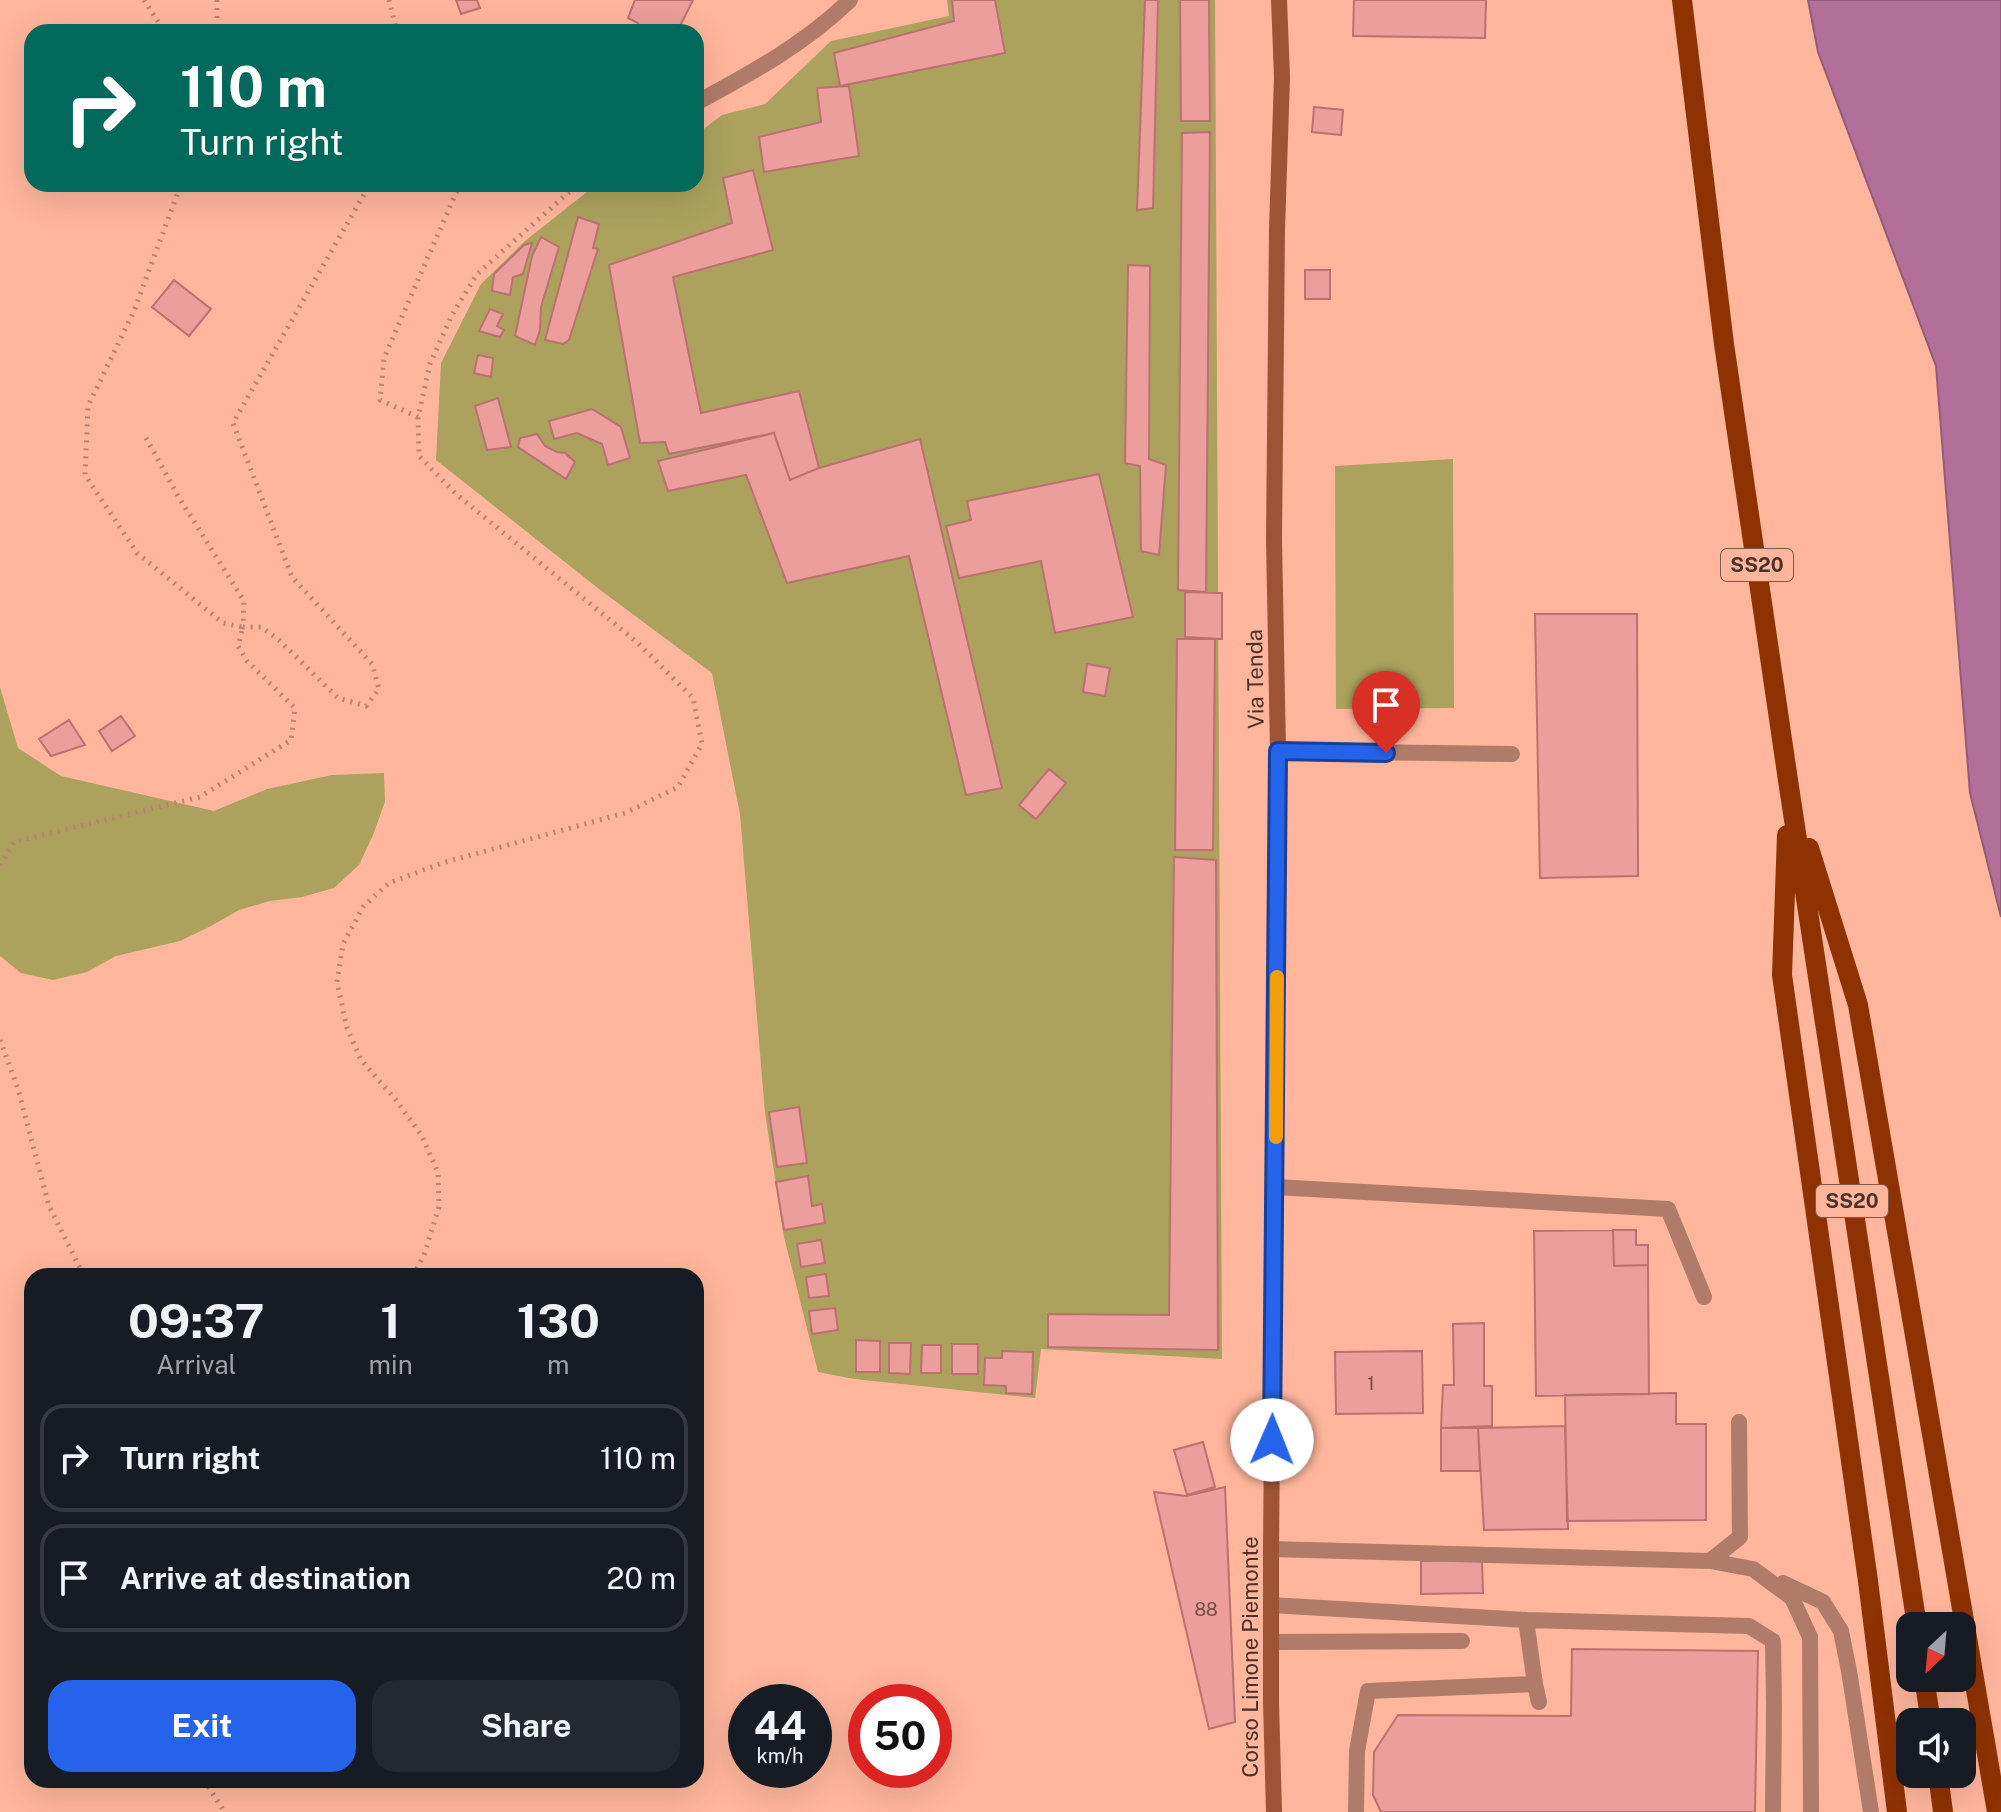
<!DOCTYPE html>
<style>
body{margin:0;font-family:"Public Sans",sans-serif;background:#242831;color:#f1f3f6;height:100vh;display:flex;flex-direction:column;font-size:30px;white-space:nowrap}
*{box-sizing:border-box;margin:0}
p{font-size:26px;color:#9ea1a6}
.icon{flex:none;width:44px;height:44px;fill:none;stroke:currentColor;stroke-width:2;stroke-linecap:round;stroke-linejoin:round}
.map{position:relative;flex:1;overflow:hidden}
.panel{position:absolute;left:24px;top:1268px;width:680px;height:520px;display:flex;flex-direction:column;background:#171b24;border-radius:24px;box-shadow:0 8px 32px #0002}
.panel>*{flex:none}
.hud{position:absolute;left:24px;top:24px;width:680px;height:168px;border-radius:24px;box-shadow:0 8px 32px #0002;background:#00695c;color:#fff;overflow:hidden}
.needle{width:52px;rotate:206deg}
.controls{position:absolute;left:1896px;top:1612px;display:grid;gap:16px}
.controls a{display:grid;place-items:center;width:80px;height:80px;border-radius:16px;background:#171b24;box-shadow:0 8px 32px #0002;font-size:40px}
.speed{position:absolute;left:728px;top:1684px;display:flex;gap:16px;font-size:40px;font-weight:700;text-align:center}
.speed>*{display:grid;place-content:center;width:104px;height:104px;border-radius:50%;background:#171b24;box-shadow:0 8px 32px #0002;line-height:1}
.speed small{font-size:20px;font-weight:400}
.speed .limit{border:12px solid #d22;background:#fff;color:#111}
.pin{position:absolute;display:grid;place-items:center;width:68px;height:68px;color:#fff;margin:-82px -34px;border-radius:50% 50% 50% 0;rotate:-45deg;box-shadow:0 0 8px #0007}
.pin .icon{rotate:45deg}
.me{position:absolute;width:88px;margin:-44px;rotate:1deg;stroke-linejoin:round;filter:drop-shadow(0 0 6px #0008)}
.turn{display:flex;align-items:center;gap:28px;height:168px;padding:0 24px;font-size:36px}
.turn .icon{width:104px;height:104px;stroke-width:2.5}
.turn b{display:block;font-size:56px;line-height:68px}
.eta{display:flex;justify-content:space-evenly;align-items:center;height:136px;text-align:center}
.eta b{font-size:48px;font-weight:700;line-height:56px}
.action{display:flex;gap:16px;margin-top:auto;padding:16px 24px}
.action a{flex:1;height:92px;border-radius:24px;background:#2563eb;color:#fff;font-size:32px;font-weight:700;line-height:92px;text-align:center}
.action a+a{background:#242831;color:#f1f3f6}
ul{padding:0;list-style:none}
li{display:flex;align-items:center;gap:24px;height:108px;margin:0 16px 12px;padding:0 8px;border:4px solid #363941;border-radius:24px}
li div{flex:1}
li b{display:block;font-size:30px}
li em{font-style:normal}
.map>svg:first-child{display:block}
.green{fill:#aca25e}
.water{fill:#b16f9a;stroke:#935c77;stroke-width:2}
.building{fill:#eb9e9c;stroke:#ba7170;stroke-width:2}
.lines{fill:none;stroke-linecap:round;stroke-linejoin:round}
.path{stroke:#bc8470;stroke-width:5;stroke-dasharray:2 6;stroke-linecap:butt}
.lane{stroke:#b07b68;stroke-width:16}
.secondary{stroke:#9e5336;stroke-width:16}
.primary{stroke:#8f3203;stroke-width:20}
.route-casing{stroke:#184099;stroke-width:20}
.route{stroke:#2563eb;stroke-width:14}
.slow{stroke:#f59e0b;stroke-width:14}
.labels{text-anchor:middle;dominant-baseline:central;stroke-width:6;stroke-linejoin:round;paint-order:stroke}
.number-label{font-size:18px;fill:#744c44}
.shield{fill:#ffb69c;stroke:#825949;stroke-width:2}
.shield-label{font-size:20px;font-weight:bold;fill:#4d3126}
.street-label{font-size:22px;fill:#4d3126;stroke:#ffb69c}
</style>
<div class="map">
<svg width="2001" height="1812" viewBox="0 0 2001 1812">
<rect width="100%" height="100%" fill="#ffb69c"/>
<path class="green" d="M947,0H1215L1222,1359L1041,1349L1035,1398L854,1379L818,1372L784,1237L765,1113L740,814L712,673L599,589L436,460L441,363L481,284L525,241L597,184H696V135L722,115L765,104L831,41L949,16Z
M1453,459L1454,708L1336,709L1335,466Z
M0,687L18,748L61,776L214,811L267,789L332,775L384,773L385,802L373,835L359,865L334,888L302,897L270,901L239,910L211,926L180,941L116,956L87,972L53,980L21,973L0,956Z"/>
<path class="water" d="M1808,0H2001V917L1970,793L1936,366L1818,52Z"/>
<path class="building" d="M456,0H477L480,8L461,14Z
M635,0H693L677,32L635,31L638,23L628,18Z
M952,0H995L1005,53L840,86L834,53L954,21Z
M1145,0H1158L1153,208L1137,210Z
M1180,0H1209L1210,121H1181Z
M1354,0H1486L1485,38L1353,36Z
M849,86L859,156L764,172L759,137L821,122L817,88Z
M1314,107L1343,110L1341,135L1312,132Z
M1210,132L1206,592L1178,590L1182,133Z
M753,170L773,250L673,277L701,413L799,391L819,468L790,480L774,433L669,454L665,442L640,443L609,265L732,223L723,178Z
M578,217L599,224L593,248L598,249L569,340L563,344L545,340Z
M541,237L559,247L541,307L540,330L535,345L515,336L532,256Z
M532,243L523,274L513,277L510,295L492,291L494,274L524,245Z
M1128,265L1150,266L1149,459L1166,465L1159,555L1141,551L1140,466L1125,463Z
M1305,270H1330V299H1305Z
M174,280L211,309L189,336L152,307Z
M490,309L503,314L497,326L504,330L500,337L479,331Z
M478,355L493,358L491,377L474,373Z
M498,398L511,447L487,450L475,406Z
M592,409L621,427L630,458L608,465L602,444L577,433L554,439L549,421Z
M774,433L790,480L819,468L920,439L1002,788L966,795L909,556L787,583L746,475L668,491L658,461Z
M537,434L545,446L557,452L565,453L575,462L566,479L518,447L520,438Z
M1099,474L1133,617L1055,633L1041,561L959,578L946,526L971,520L967,501Z
M1185,592L1222,593V639L1185,637Z
M1535,614H1637L1638,876L1540,878Z
M1177,639H1215L1213,850H1175Z
M1087,664L1110,668L1105,696L1083,692Z
M121,716L135,736L112,751L99,731Z
M69,720L85,745L51,756L39,739Z
M1049,769L1066,783L1036,819L1019,805Z
M1174,857L1216,860L1218,1350L1048,1347V1314L1169,1315Z
M799,1107L807,1163L777,1167L769,1112Z
M808,1176L812,1206L822,1204L825,1223L784,1230L776,1182Z
M1613,1230H1636V1245H1648V1265L1614,1266Z
M1613,1230L1614,1266L1648,1265L1649,1394L1536,1396L1534,1231Z
M821,1240L825,1263L801,1267L797,1244Z
M826,1274L829,1296L809,1298L806,1277Z
M835,1308L838,1330L812,1334L809,1311Z
M1484,1323V1386H1492V1426L1441,1428L1443,1385H1454L1453,1324Z
M856,1340L880,1341V1372H856Z
M889,1343H911L910,1374L889,1373Z
M952,1344H978V1374H952Z
M922,1345H941V1373H921Z
M1002,1351L1033,1352L1032,1394L1006,1393V1386L984,1385L985,1358H1002Z
M1422,1351L1423,1413L1336,1414L1335,1352Z
M1676,1393V1424H1706V1520L1567,1521L1565,1395Z
M1565,1426L1568,1529L1484,1530L1478,1428Z
M1441,1428H1478L1480,1471H1441Z
M1203,1442L1215,1487L1187,1495L1174,1450Z
M1225,1487L1235,1722L1209,1729L1154,1492L1186,1496Z
M1482,1560L1483,1593L1421,1594V1561Z
M1572,1649L1758,1651L1755,1812H1381L1373,1795L1374,1752L1398,1715L1571,1716Z"/>
<g class="lines">
<path class="path" d="M144,0L165,32
M217,0V32
M389,0L397,32
M535,32H542
M418,417L380,400L384,358L456,193L463,184
M146,438L178,496L244,601L243,627H261L279,640L338,698L366,706L379,689L372,664L292,577L233,423L370,184
M0,865L14,842L200,797L291,740L295,708L247,661L238,646L243,627L223,623L137,553L85,475L88,406L134,311L181,184
M0,1040L18,1089L49,1206L84,1276
M413,1276L424,1255L439,1207L438,1173L422,1136L396,1100L361,1060L347,1028L337,982L343,944L363,907L389,883L442,863L625,813L678,787L702,744L693,698L638,643L456,494L419,456L418,417L430,364L452,315L477,274L578,184
M204,1780L224,1811"/>
<path class="lane" d="M696,103C751,73 805,44 850,0
M1278,751L1512,754
M1275,1187L1668,1209L1704,1297
M1271,1549L1710,1561L1753,1569L1792,1598L1810,1637L1811,1812
M1710,1561L1740,1537L1739,1422
M1783,1583L1823,1602L1841,1631L1849,1671L1871,1812
M1271,1605L1526,1620L1535,1684
M1526,1620L1749,1626L1773,1641L1774,1706L1773,1812
M1271,1642L1462,1641
M1356,1812L1357,1751L1368,1691L1535,1684L1539,1702"/>
<path class="secondary" d="M1274,1812L1271,1702V1549L1278,751L1274,539L1277,230L1282,77L1279,0"/>
<path class="primary" d="M1682,0L1724,344L1789,787L1917,1626
M1787,835L1782,975L1868,1581L1897,1812
M1809,848L1858,1005L1997,1812
M1924,1678L1931,1722
M1938,1774L1943,1812"/>
</g>
<g class="lines">
<defs>
<path id="route" d="M1272,1440L1278,751L1386,753"/>
</defs>
<use href="#route" class="route-casing"/>
<use href="#route" class="route"/>
<path class="slow" d="M1276,1137L1277,977"/>
</g>
<g class="labels">
<g class="number-label">
<text x="1371" y="1383">1</text>
<text x="1206" y="1609">88</text>
</g>
<g class="shield">
<rect x="1721" y="549" width="72" height="32" rx="6"/>
<rect x="1816" y="1185" width="72" height="32" rx="6"/>
</g>
<g class="shield-label">
<text x="1757" y="565">SS20</text>
<text x="1852" y="1201">SS20</text>
</g>
<g class="street-label">
<text transform="translate(1255 679) rotate(-91)">Via Tenda</text>
<text transform="translate(1250 1657) rotate(-90)">Corso Limone Piemonte</text>
</g>
</g>
</svg>
<div class="controls">
<a><svg class="needle" viewBox="-14 -14 28 28"><path d="M0-13l5 13h-10z" fill="#e53935"/><path d="M0 13l5-13h-10z" fill="#9ea1a6"/></svg></a>
<a><svg class="icon" aria-label="sound" viewBox="0 0 24 24"><path d="M4 9h4l5-4v14l-5-4H4zM17 9q2 3 0 6"/></svg></a>
</div>
<div class="speed"><div>44<small>km/h</small></div><div class="limit">50</div></div>
<div class="pin" style="left:1386px;top:753px;background:#d93025"><svg class="icon" aria-label="arrive" viewBox="0 0 24 24"><path d="M6 21V4h12l-3 4 3 4H6"/></svg></div>
<svg class="me" style="left:1272px;top:1440px" viewBox="-20 -20 40 40"><circle r="19" fill="#fff"/><path d="M0-13L10 11 0 6-10 11z" fill="#2563eb"/></svg>
<div class="hud">
<div class="turn"><svg class="icon" aria-label="right" viewBox="0 0 24 24"><path d="M7 20v-9h11M14 6l5 5-5 5"/></svg><div><b>110 m</b>Turn right</div></div>
</div>
<section class="panel">
<div class="eta">
<div><b>09:37</b><p>Arrival</p></div>
<div><b>1</b><p>min</p></div>
<div><b>130</b><p>m</p></div>
</div>
<ul>
<li><svg class="icon" aria-label="right" viewBox="0 0 24 24"><path d="M7 20v-9h11M14 6l5 5-5 5"/></svg><div><b>Turn right</b></div><em>110 m</em></li>
<li><svg class="icon" aria-label="arrive" viewBox="0 0 24 24"><path d="M6 21V4h12l-3 4 3 4H6"/></svg><div><b>Arrive at destination</b></div><em>20 m</em></li>
</ul>
<div class="action"><a>Exit</a><a>Share</a></div>
</section>
</div>
